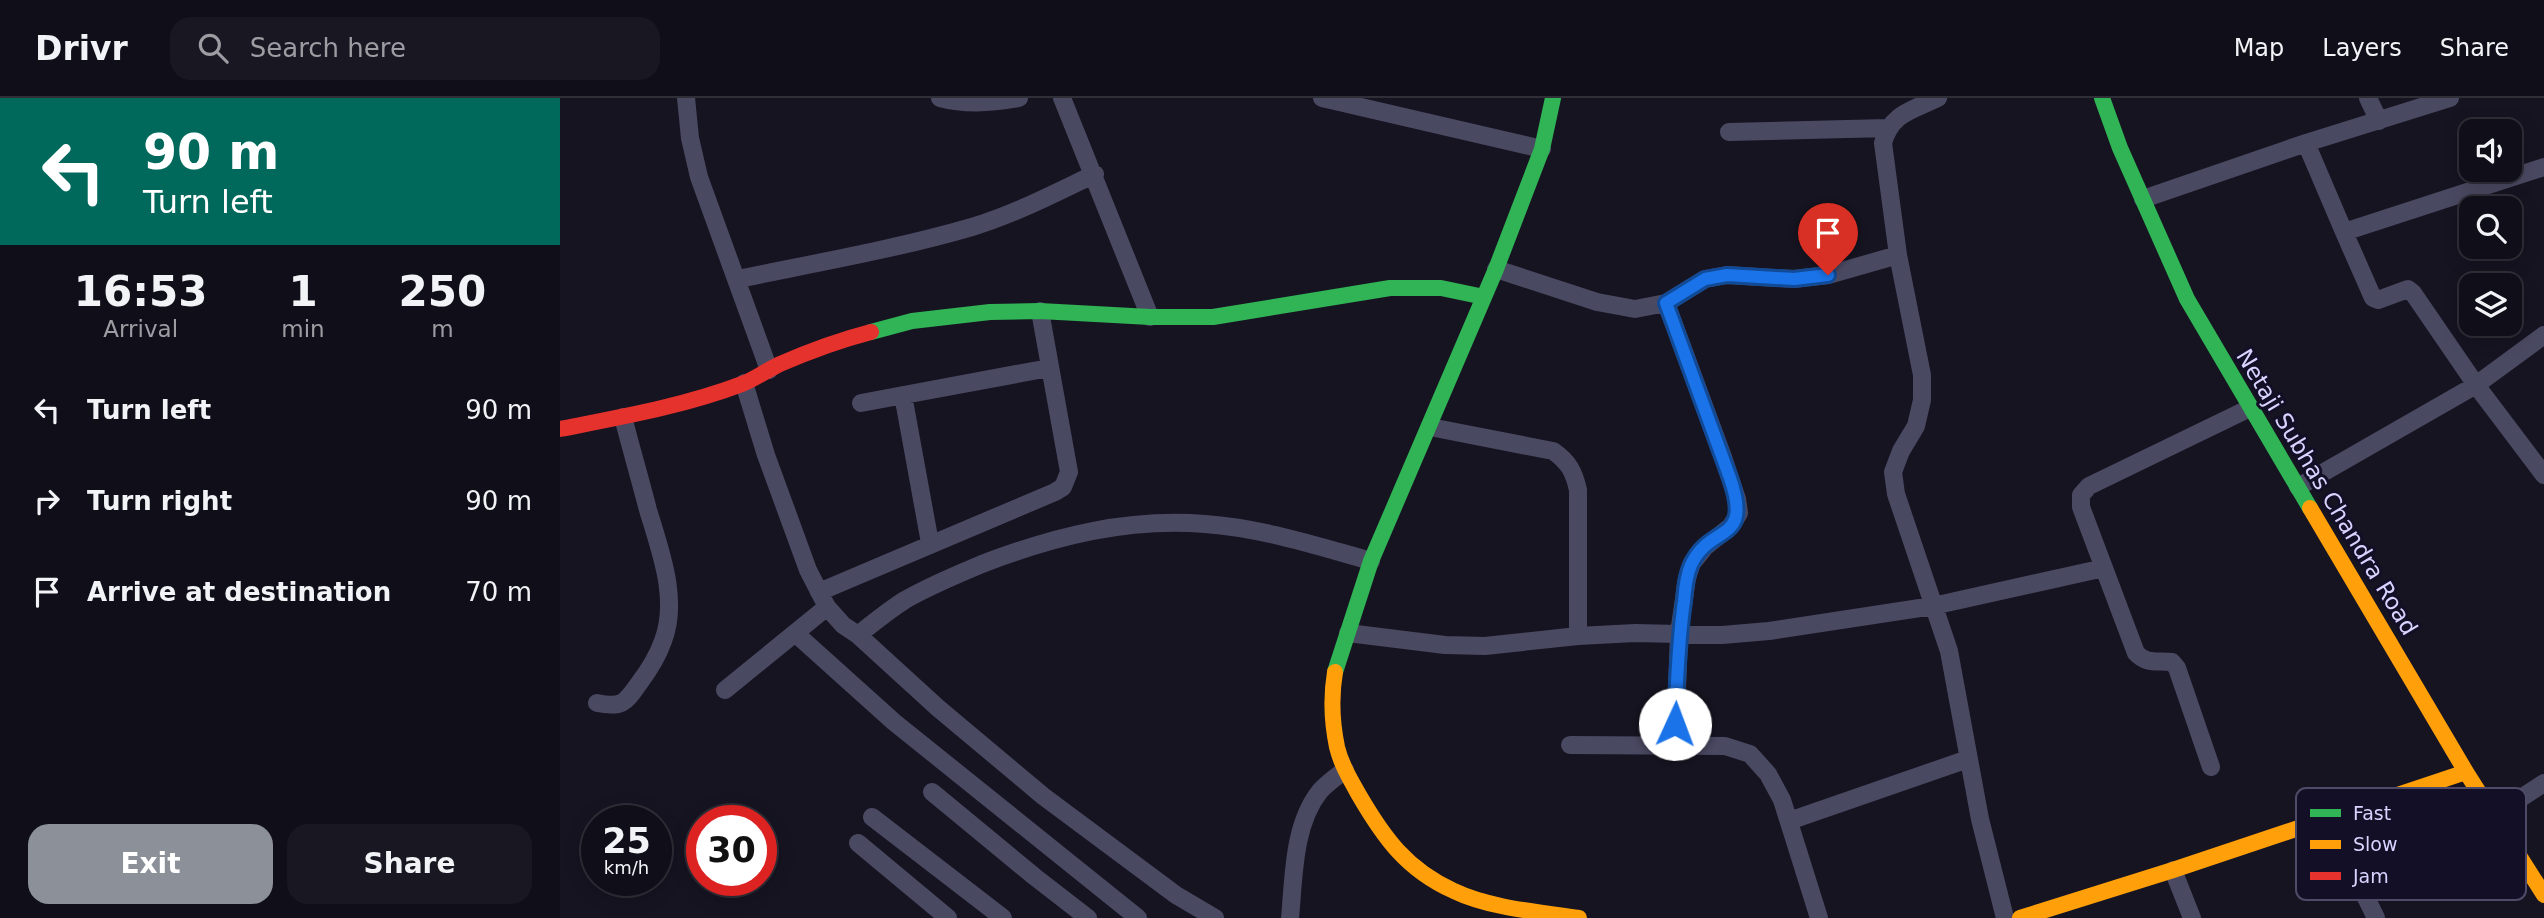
<!DOCTYPE html>
<style>
body{margin:0;font-family:"DejaVu Sans",sans-serif;background:#191822;color:#f1f3f6;height:100vh;display:flex;flex-direction:column;font-size:26px;white-space:nowrap}
*{box-sizing:border-box;margin:0}
p{font-size:23px;color:#9c9ca2}
.icon{flex:none;width:38px;height:38px;fill:none;stroke:currentColor;stroke-width:2;stroke-linecap:round;stroke-linejoin:round}
.map{position:relative;flex:1;overflow:hidden}
.details{display:flex;flex-direction:column;background:#100f19;width:560px}
.details>*{flex:none}
.top-card{background:#00695c;color:#fff;overflow:hidden}
.fabs{position:absolute;left:1899px;top:21px;display:grid;gap:14px}
.fabs a{display:grid;place-items:center;width:63px;height:63px;border-radius:14px;background:#100f19;box-shadow:0 4px 18px #0003,0 0 0 2px #302f38;font-size:35px}
.speed{position:absolute;left:21px;top:707px;display:flex;gap:14px;font-size:35px;font-weight:700;text-align:center}
.speed>*{display:grid;place-content:center;width:91px;height:91px;border-radius:50%;background:#100f19;box-shadow:0 4px 18px #0003,0 0 0 2px #302f38;line-height:1}
.speed small{font-size:18px;font-weight:400}
.speed .limit{border:10px solid #d22;background:#fff;color:#111}
.pin{position:absolute;display:grid;place-items:center;width:60px;height:60px;color:#fff;margin:-72px -30px;border-radius:50% 50% 50% 0;rotate:-45deg;box-shadow:0 0 7px #0007}
.pin .icon{rotate:45deg}
.me{position:absolute;width:77px;margin:-38px;rotate:2deg;stroke-linejoin:round;filter:drop-shadow(0 0 5px #0008)}
.turn{display:flex;align-items:center;gap:24px;height:147px;padding:0 28px;font-size:32px}
.turn .icon{width:91px;height:91px;stroke-width:2.5}
.turn b{display:block;font-size:49px;line-height:60px}
.eta{display:flex;justify-content:space-evenly;align-items:center;height:119px;text-align:center}
.eta b{font-size:42px;font-weight:700;line-height:49px}
.button{display:flex;gap:14px;margin-top:auto;padding:14px 28px}
.button a{flex:1;height:80px;border-radius:21px;background:#8c9099;color:#fff;font-size:28px;font-weight:700;line-height:80px;text-align:center}
.button a+a{background:#191822;color:#f1f3f6}
ul{padding:0;list-style:none}
li{display:flex;align-items:center;gap:21px;height:91px;padding:0 28px}
li div{flex:1}
li b{display:block;font-size:26px}
li em{font-style:normal}
header{display:flex;align-items:center;gap:42px;box-sizing:border-box;height:98px;padding:0 35px;background:#100f19;border-bottom:2px solid #302f38}
header strong{font-size:33px}
nav{display:flex;gap:38px;margin-inline-start:auto;font-size:24px}
.search{width:490px;height:63px;background:#191822;display:flex;align-items:center;gap:18px;box-sizing:border-box;padding:0 24px;border-radius:21px;color:#9c9ca2;font-size:26px}
main{display:flex;flex:1;min-height:0}
.map>svg:first-child{display:block}
.lines{fill:none;stroke-linecap:round;stroke-linejoin:round}
.street{stroke:#4a4962;stroke-width:18}
.fast{stroke:#30b455;stroke-width:16}
.slow{stroke:#ff9f0a;stroke-width:16}
.jam{stroke:#e5322d;stroke-width:16}
.route-casing{stroke:#114b97;stroke-width:18}
.route{stroke:#1a73e8;stroke-width:12}
.labels{text-anchor:middle;dominant-baseline:central;stroke-width:6;stroke-linejoin:round;paint-order:stroke}
.street-label{font-size:23px;fill:#d9d4ff;stroke:#130f26}
.key{fill:#130f26;stroke:#4e4a67;stroke-width:2}
.key-label{font-size:19px;fill:#d9d4ff}
</style>
<header>
<strong>Drivr</strong>
<div class="search"><svg class="icon" aria-label="search" viewBox="0 0 24 24"><circle cx="10" cy="10" r="6"/><path d="M15 15l6 6"/></svg>Search here</div>
<nav><a>Map</a><a>Layers</a><a>Share</a></nav>
</header>
<main>
<section class="details">
<div class="top-card">
<div class="turn"><svg class="icon" aria-label="left" viewBox="0 0 24 24"><path d="M17 20v-9H6M10 6l-5 5 5 5"/></svg><div><b>90 m</b>Turn left</div></div>
</div>
<div class="eta">
<div><b>16:53</b><p>Arrival</p></div>
<div><b>1</b><p>min</p></div>
<div><b>250</b><p>m</p></div>
</div>
<ul>
<li><svg class="icon" aria-label="left" viewBox="0 0 24 24"><path d="M17 20v-9H6M10 6l-5 5 5 5"/></svg><div><b>Turn left</b></div><em>90 m</em></li>
<li><svg class="icon" aria-label="right" viewBox="0 0 24 24"><path d="M7 20v-9h11M14 6l5 5-5 5"/></svg><div><b>Turn right</b></div><em>90 m</em></li>
<li><svg class="icon" aria-label="arrive" viewBox="0 0 24 24"><path d="M6 21V4h12l-3 4 3 4H6"/></svg><div><b>Arrive at destination</b></div><em>70 m</em></li>
</ul>
<div class="button"><a>Exit</a><a>Share</a></div>
</section>
<div class="map">
<svg width="1984" height="820" viewBox="0 0 1984 820">
<rect width="100%" height="100%" fill="#161421"/>
<g class="lines">
<path class="street" d="M126,0L130,40L139,79L209,272
M380,0C406,7 433,5 459,0
M502,0L590,219
M762,0L982,51
M1378,0C1353,12 1331,15 1323,45L1338,157L1362,277V302L1356,328L1341,353L1333,374L1336,396L1389,553L1420,721L1445,820
M1808,0L1819,23
M1169,34L1327,30
M1746,45L1890,0
M1583,101L1746,45L1784,134L1984,69
M1784,134L1813,200L1818,202L1848,191L1853,195L1916,287L1984,377
M936,171L1037,204L1075,211L1106,205L1145,181L1167,177L1234,181L1268,177L1338,157
M178,181C256,165 336,151 412,129C455,116 495,95 535,76
M1106,205L1163,359L1177,401L1179,415L1171,428L1145,449L1132,465L1127,480L1119,535L1115,649
M184,285L206,357L248,472L267,509L283,527L298,537L378,610L483,698L616,797L655,820
M343,297L370,445
M301,305L489,270
M870,329L993,353C1009,364 1014,374 1018,392V538
M1738,389L1916,287L1984,237
M259,494L495,394L503,389L509,374L480,213
M235,535L334,624L578,820
M788,535L885,547L925,548L1018,538L1075,535L1162,537L1209,533L1373,508L1544,470
M298,537C313,525 329,512 345,502C369,488 396,477 422,466C495,438 567,420 645,426C702,430 757,448 811,463
M165,592L267,509
M37,605C63,610 65,605 80,584C89,572 98,557 103,543C119,501 100,452 88,412C80,381 71,350 63,319
M1010,647L1165,648L1190,656L1208,676L1222,702L1259,820
M1651,669L1617,570L1612,564C1598,562 1587,567 1576,555L1521,409V397L1529,388L1690,310
M372,694L475,779L528,820
M1935,717L1984,685
M312,719L443,820
M1767,720L1816,820
M1229,723L1408,661
M298,745L388,820
M1613,772L1632,820
M730,820C734,778 733,727 760,693C767,685 777,678 785,672"/>
<path class="fast" d="M1542,0L1560,50L1627,201L1750,410
M311,234L352,223L430,214L480,213L590,219H653L830,190H881L924,199
M775,574L811,463L936,171L982,51L993,0"/>
<path class="slow" d="M1750,410L1906,674L1984,797
M775,574C771,598 772,625 777,649C781,666 790,681 799,697C824,740 847,772 894,793C929,810 980,814 1019,820
M1460,820L1613,772L1906,674"/>
<path class="jam" d="M0,331C61,319 124,308 182,286C195,281 207,272 220,266C250,253 280,242 311,234"/>
</g>
<g class="lines">
<defs>
<path id="route" d="M1115,626C1117,585 1118,544 1124,503C1125,491 1126,478 1131,467C1151,424 1193,447 1170,380L1106,205L1145,181L1167,177L1234,181L1268,177"/>
</defs>
<use href="#route" class="route-casing"/>
<use href="#route" class="route"/>
</g>
<g class="labels">
<g class="street-label">
<text transform="translate(1767 394) rotate(59)">Netaji Subhas Chandra Road</text>
</g>
</g>
<rect x="1736" y="690" width="230" height="112" rx="10" class="key"/>
<rect x="1750" y="711" width="31" height="8" fill="#30b455"/>
<rect x="1750" y="742" width="31" height="9" fill="#ff9f0a"/>
<rect x="1750" y="774" width="31" height="8" fill="#e5322d"/>
<g class="key-label">
<text x="1793" y="722">Fast</text>
<text x="1793" y="753">Slow</text>
<text x="1793" y="785">Jam</text>
</g>
</svg>
<div class="fabs">
<a><svg class="icon" aria-label="sound" viewBox="0 0 24 24"><path d="M4 9h4l5-4v14l-5-4H4zM17 9q2 3 0 6"/></svg></a>
<a><svg class="icon" aria-label="search" viewBox="0 0 24 24"><circle cx="10" cy="10" r="6"/><path d="M15 15l6 6"/></svg></a>
<a><svg class="icon" aria-label="layers" viewBox="0 0 24 24"><path d="M12 4l9 5-9 5-9-5zM3 14l9 5 9-5"/></svg></a>
</div>
<div class="speed"><div>25<small>km/h</small></div><div class="limit">30</div></div>
<div class="pin" style="left:1268px;top:177px;background:#d93025"><svg class="icon" aria-label="arrive" viewBox="0 0 24 24"><path d="M6 21V4h12l-3 4 3 4H6"/></svg></div>
<svg class="me" style="left:1115px;top:626px" viewBox="-20 -20 40 40"><circle r="19" fill="#fff"/><path d="M0-13L10 11 0 6-10 11z" fill="#1a73e8"/></svg>
</div>
</main>
